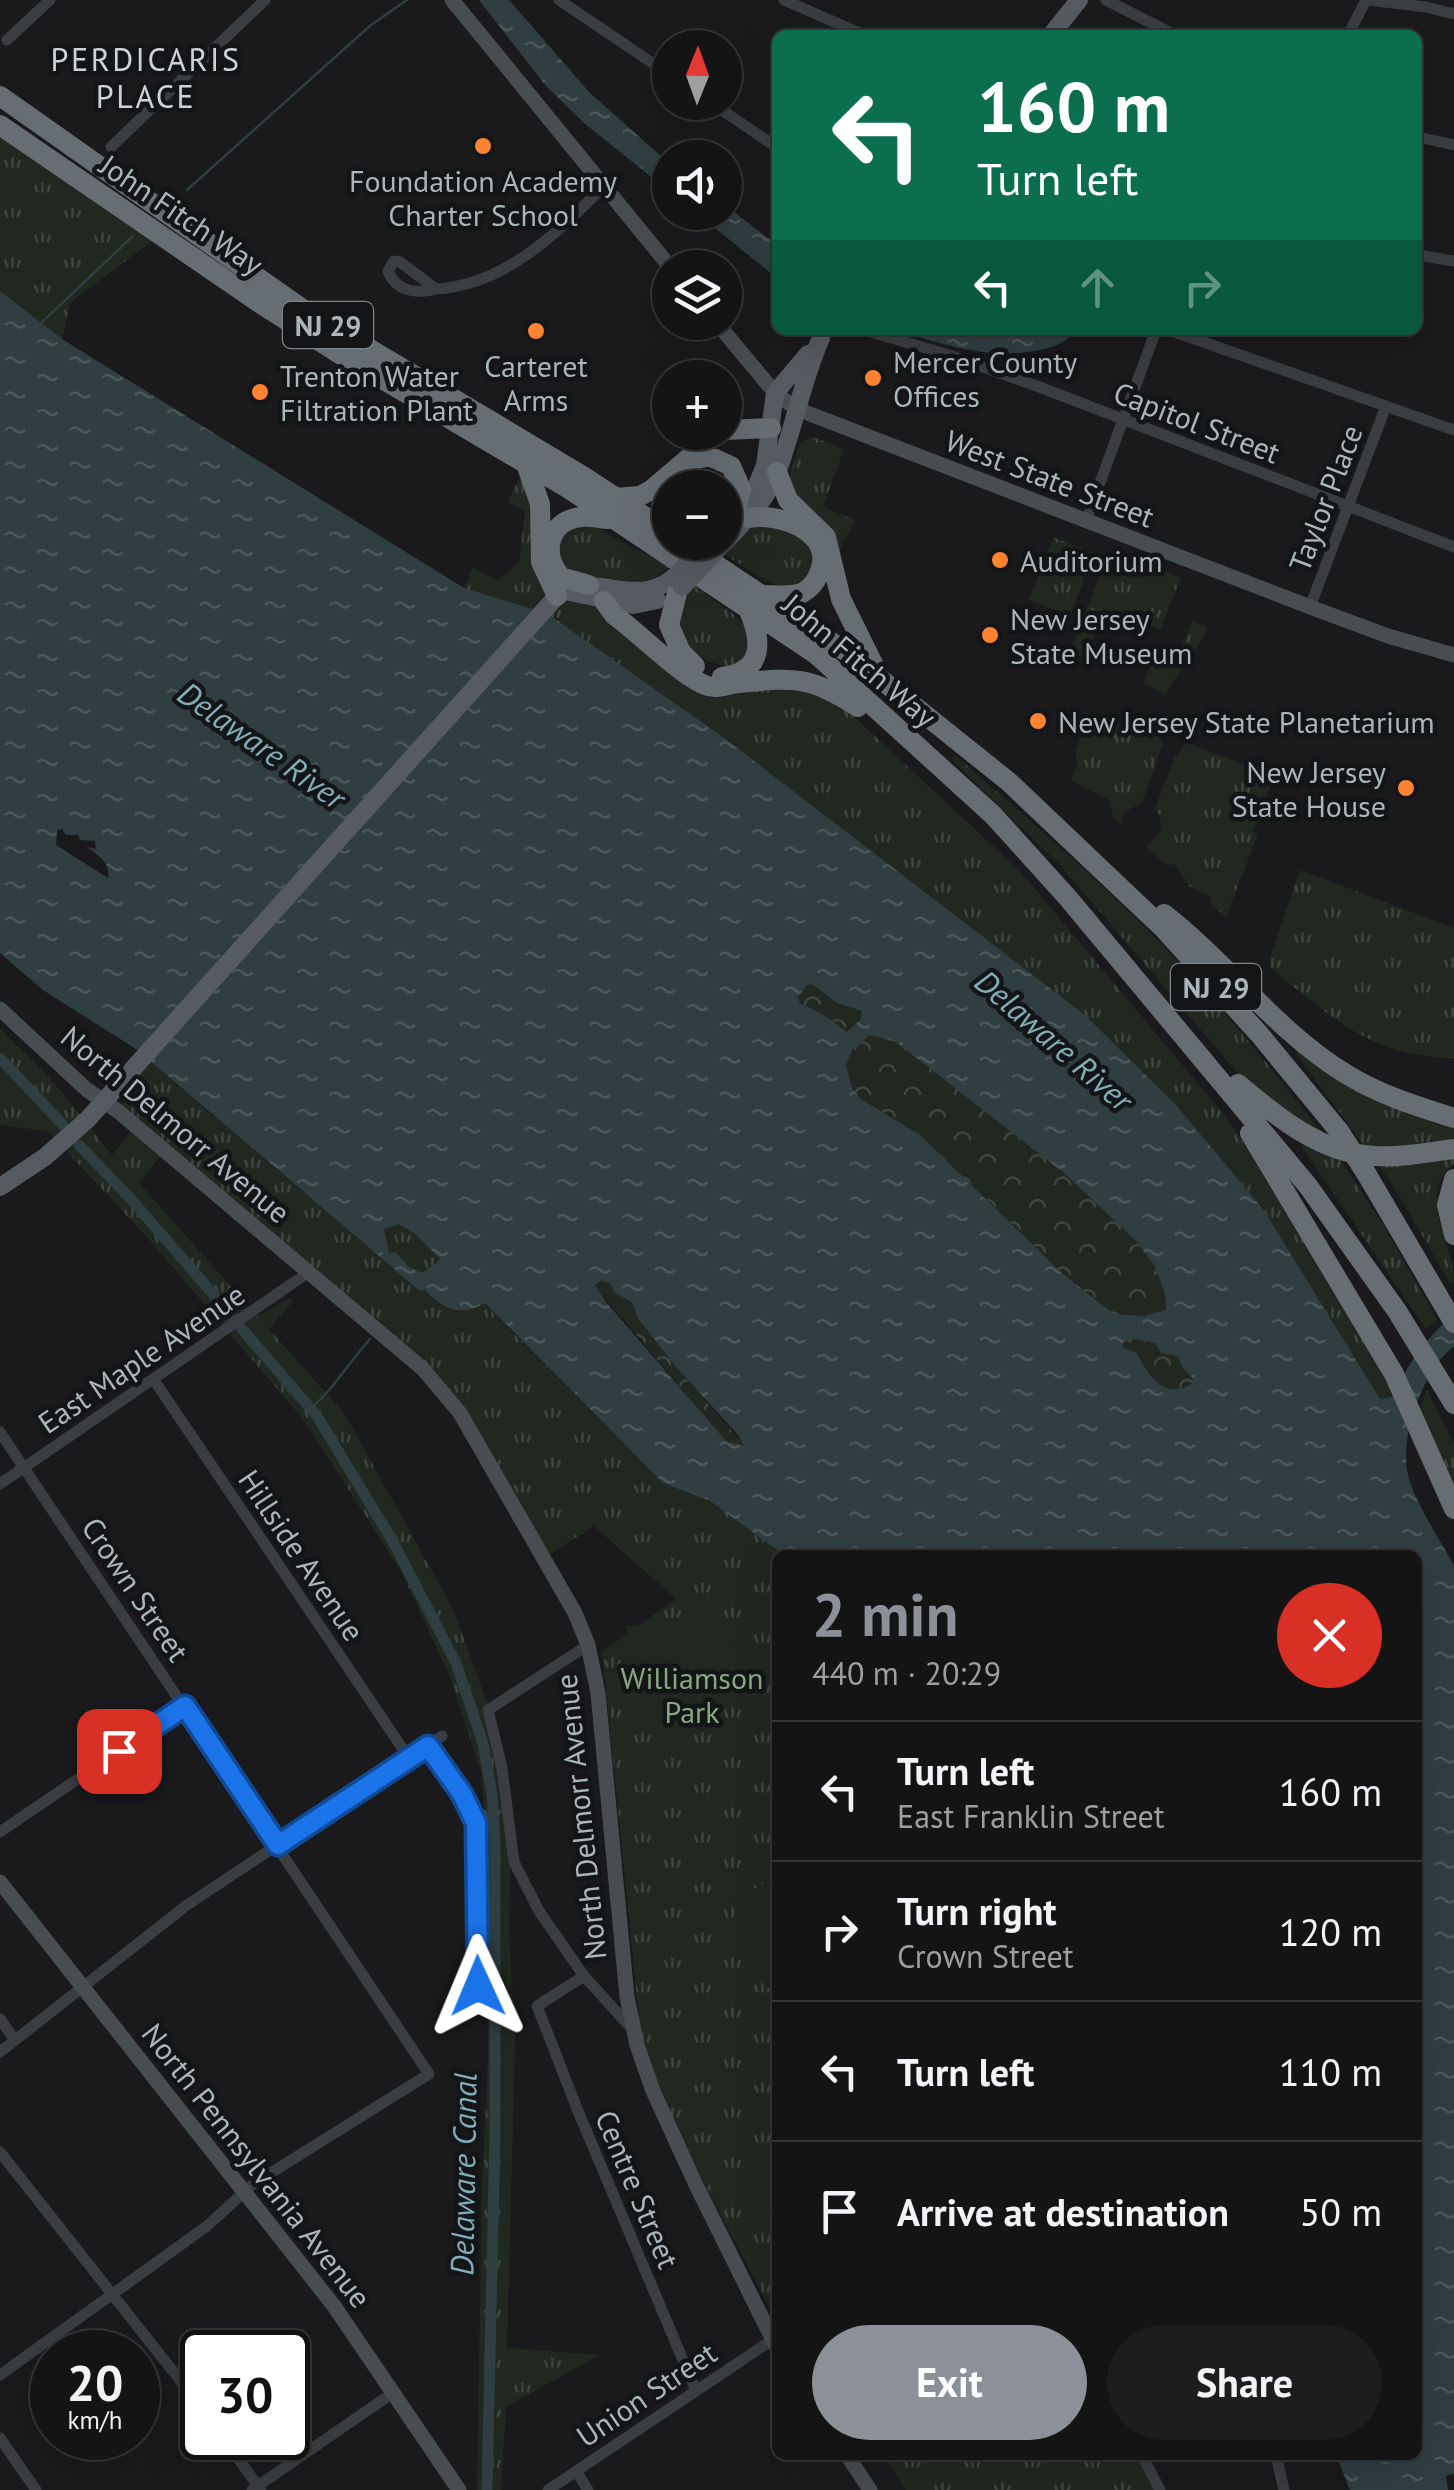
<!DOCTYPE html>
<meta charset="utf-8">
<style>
body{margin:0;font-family:"PT Sans",sans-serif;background:#1d1d1e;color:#f1f3f6;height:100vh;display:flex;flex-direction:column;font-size:38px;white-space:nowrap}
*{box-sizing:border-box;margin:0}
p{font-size:32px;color:#9d9ea0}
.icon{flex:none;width:55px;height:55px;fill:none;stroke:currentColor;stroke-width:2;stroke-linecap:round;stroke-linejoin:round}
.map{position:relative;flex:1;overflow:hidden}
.panel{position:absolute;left:772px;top:1550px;width:650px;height:910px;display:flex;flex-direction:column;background:#141415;border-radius:15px;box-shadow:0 10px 40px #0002,0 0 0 2px #333334}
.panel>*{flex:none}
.guide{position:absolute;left:772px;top:30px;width:650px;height:305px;border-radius:15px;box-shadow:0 10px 40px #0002,0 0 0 2px #333334;background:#0b6e4f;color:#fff;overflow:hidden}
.needle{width:65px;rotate:1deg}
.buttons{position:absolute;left:652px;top:30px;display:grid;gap:20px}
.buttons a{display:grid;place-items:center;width:90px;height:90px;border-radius:50%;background:#141415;box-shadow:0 10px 40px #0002,0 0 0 2px #333334;font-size:50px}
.speed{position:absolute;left:30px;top:2330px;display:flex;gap:20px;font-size:50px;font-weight:700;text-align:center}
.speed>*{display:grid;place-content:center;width:130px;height:130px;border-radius:50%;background:#141415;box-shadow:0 10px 40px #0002,0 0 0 2px #333334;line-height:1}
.speed small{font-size:25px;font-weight:400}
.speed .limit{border:5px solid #111;border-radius:15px;background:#fff;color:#111}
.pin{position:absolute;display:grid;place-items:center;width:85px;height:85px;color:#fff;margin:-42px;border-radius:20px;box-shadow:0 5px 15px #0006}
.me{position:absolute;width:110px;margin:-55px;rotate:359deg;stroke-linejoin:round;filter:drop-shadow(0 0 8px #0008)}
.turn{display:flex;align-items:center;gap:35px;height:210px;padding:0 40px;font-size:45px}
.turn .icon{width:130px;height:130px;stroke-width:2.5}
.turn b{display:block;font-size:70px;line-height:85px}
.lanes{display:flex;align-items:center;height:95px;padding:0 40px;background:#0003;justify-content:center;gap:50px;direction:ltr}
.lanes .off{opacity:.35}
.round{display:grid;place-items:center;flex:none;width:105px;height:105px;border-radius:52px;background:#1d1d1e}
.head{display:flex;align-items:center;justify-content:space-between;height:170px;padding:0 40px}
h1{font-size:60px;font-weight:700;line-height:75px;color:#8c9099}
.cta{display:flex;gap:20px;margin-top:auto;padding:20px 40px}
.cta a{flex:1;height:115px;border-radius:60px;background:#8c9099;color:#fff;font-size:40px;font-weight:700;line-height:115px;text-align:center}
.cta a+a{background:#1d1d1e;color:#f1f3f6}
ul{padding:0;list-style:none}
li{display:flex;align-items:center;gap:30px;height:140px;padding:0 40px;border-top:2px solid #333334}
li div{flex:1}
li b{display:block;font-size:38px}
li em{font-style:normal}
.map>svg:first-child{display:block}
.grass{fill:url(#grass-tufts)}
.forest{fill:url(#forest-crowns)}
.pitch{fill:#20281f}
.water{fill:url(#water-ripples);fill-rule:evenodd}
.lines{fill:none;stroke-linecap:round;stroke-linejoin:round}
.stream{stroke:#2e3e41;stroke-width:2.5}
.canal{stroke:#2e3e41;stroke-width:11}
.street{stroke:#3a3d41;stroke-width:11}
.secondary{stroke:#484d52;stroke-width:15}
.primary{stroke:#565b61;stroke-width:18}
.highway{stroke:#666d73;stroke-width:20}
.primary-bridge{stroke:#565b61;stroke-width:18}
.highway-bridge{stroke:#666d73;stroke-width:20}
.route-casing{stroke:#114b97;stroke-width:25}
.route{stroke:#1a73e8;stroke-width:18}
.poi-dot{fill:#fd8331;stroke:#141517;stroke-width:4}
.labels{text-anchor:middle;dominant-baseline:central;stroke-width:9;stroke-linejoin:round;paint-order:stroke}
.shield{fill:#141517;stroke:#7e858a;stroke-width:2.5}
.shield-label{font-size:28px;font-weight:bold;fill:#abb5bc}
.poi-label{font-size:30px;fill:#abb5bc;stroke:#141517;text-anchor:start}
.street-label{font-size:30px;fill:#abb5bc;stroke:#141517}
.park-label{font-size:30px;fill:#89a882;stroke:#141517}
.neighbourhood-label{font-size:32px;letter-spacing:2.5px;fill:#cdd3d8;stroke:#141517}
.water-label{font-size:32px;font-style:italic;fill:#81adb9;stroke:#141517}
</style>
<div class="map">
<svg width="1454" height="2490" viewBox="0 0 1454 2490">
<defs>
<pattern id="grass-tufts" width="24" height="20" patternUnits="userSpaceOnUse" patternTransform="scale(2.5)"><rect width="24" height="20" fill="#20281f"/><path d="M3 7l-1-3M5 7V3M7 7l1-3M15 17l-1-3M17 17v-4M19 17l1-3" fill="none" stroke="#3e453e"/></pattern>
<pattern id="forest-crowns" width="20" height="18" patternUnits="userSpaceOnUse" patternTransform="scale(2.5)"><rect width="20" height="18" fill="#20281f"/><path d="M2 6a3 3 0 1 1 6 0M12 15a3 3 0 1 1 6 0" fill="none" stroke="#3e453e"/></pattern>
<pattern id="water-ripples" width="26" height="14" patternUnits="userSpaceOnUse" patternTransform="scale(2.5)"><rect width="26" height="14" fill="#2e3e41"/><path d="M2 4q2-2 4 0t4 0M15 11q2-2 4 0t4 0" fill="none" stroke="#4a585a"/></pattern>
</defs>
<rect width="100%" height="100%" fill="#1a1a1c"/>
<path class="grass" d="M0,125L160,235L70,303L61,344L0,293Z
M813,437L844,449L823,507L855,520L839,551L787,485L800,442Z
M521,476L533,502L530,544L700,687L802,683L837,701L1020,871L1225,1116L1274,1188L1388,1380L1392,1397L1380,1400L1371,1388L1263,1209L1176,1105L1085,1015L727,740L464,588L473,568L498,580L519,562L525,511L507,502Z
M761,522L800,532L816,560C800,615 754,572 724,554L742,535Z
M572,526H600L606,533L669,567C660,573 653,580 641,582C611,587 519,570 572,526Z
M1053,537L1094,553L1070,616L1029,600Z
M1109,552L1181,578L1160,630L1104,610L1084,661L1072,647Z
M695,586L732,613L752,633L747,659L733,667C703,665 661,639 679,604C682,597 690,591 695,586Z
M1192,621L1208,628C1197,653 1179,670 1166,694L1144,684L1156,650L1177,657Z
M1089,714L1121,725L1132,736L1144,725L1157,733L1163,743L1142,803L1124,812L1121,824L1113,817L1109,800L1071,781L1078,762L1075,754Z
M1187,743L1274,775L1253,831L1258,834L1226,917L1212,905L1210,896L1190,887L1175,865L1164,863L1146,847L1161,830L1160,816L1155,808L1174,758Z
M955,755C1028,819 1102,882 1169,952C1224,1009 1273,1070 1322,1133L1282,1112L1242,1078L1060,865L952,760Z
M1300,870L1454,928V1058C1369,1057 1333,1017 1270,968L1272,952Z
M0,1028L51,1079L112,1155L131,1131L161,1155L139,1183L258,1317L289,1298L293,1301L269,1329L344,1413L453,1609L496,1726L511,1818L509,1932L515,2045L507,2348L599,2355L506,2407L501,2490H477L482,2186L488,2060L487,1845L481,1772L450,1677L402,1573L303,1419L145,1235L47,1131L0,1125Z
M1301,1050L1454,1123V1163C1415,1196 1454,1242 1454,1281L1450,1283L1390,1181L1295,1052Z
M146,1058L304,1193L339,1200L378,1213L414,1233L663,1483L710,1501L784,1555H778L777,2322L644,2068L602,1651L676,1599L594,1526L544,1558L463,1418L384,1335L119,1112Z
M1310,1143L1337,1155L1383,1224L1438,1321L1426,1329L1302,1147Z
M1427,1390L1454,1443V1493L1419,1411Z
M884,2455H1142L1159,2490H906Z"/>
<path class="forest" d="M812,984L837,1003L863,1011L861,1019L847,1032L824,1015L800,1003L798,997L807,985Z
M870,1035L896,1041L1064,1173L1136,1241L1154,1265L1165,1293L1166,1311L1143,1316L1114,1315L1064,1275L921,1136L861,1099L852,1088L846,1065L853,1049Z
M601,1281L611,1283L614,1292L632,1303L638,1318L675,1366L744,1445L727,1442L594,1285Z
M1133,1338L1155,1343L1162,1353L1177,1356L1183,1368L1193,1378V1383C1164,1401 1149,1376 1136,1352L1123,1349V1342Z"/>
<path class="pitch" d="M703,1616L766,1669L670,1720L625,1626Z
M777,1876V1993L753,1977L733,1901Z
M777,2158V2208L755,2216L741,2174Z"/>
<path class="water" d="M479,0H509L590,93L670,164V192L584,123L546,86Z
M725,205L777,245V278L696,213L725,212Z
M0,291L62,339L464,588L548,614L727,740L1085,1015L1176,1105L1263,1209L1380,1399L1392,1397C1408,1364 1426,1338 1454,1314V1346C1422,1371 1396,1443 1410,1482C1420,1511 1440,1539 1454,1566V2473L1446,2476L1448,2490H1350L1336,2455H1418V1555H784L710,1501L663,1483L485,1303C462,1317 441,1310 425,1289L420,1291L136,1049L43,990L0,953ZM62,829L66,835H78L80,840L95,841L96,849L87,847C98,855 111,863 108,878L56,845L57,830ZM812,984L837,1003L862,1011L861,1019L847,1032L824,1015L800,1003L798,997L807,985ZM870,1035L896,1042L1064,1173L1136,1241L1154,1265L1165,1293L1166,1310L1143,1316L1114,1314L1064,1275L921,1136L861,1099L852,1088L846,1065L853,1049ZM398,1224L414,1233L441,1260L422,1273L409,1267L395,1252L389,1253L384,1229ZM601,1281L610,1283L614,1292L632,1303L638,1318L675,1366L739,1436L743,1445L727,1442L606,1302L595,1285ZM1133,1339L1155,1343L1161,1353L1177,1356L1183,1368L1193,1378V1383C1164,1401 1149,1376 1136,1352L1123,1348V1342Z
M894,330H1074C1067,344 1050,348 1034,351C981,359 945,344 894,330Z"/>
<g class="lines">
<path class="stream" d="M187,190L371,25L407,0
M40,324L133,236
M310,1409C334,1389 349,1362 370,1339"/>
<path class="canal" d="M0,1058L63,1125
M79,1145L130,1198L232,1316
M242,1329L317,1416L392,1540L456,1663L483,1743L492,1795L495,1843V2134L487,2490"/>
<path class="street" d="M559,0L670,75
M784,0L864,35
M1106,0L1175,35
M1368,0L1426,7L1454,14
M1348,35L1366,0
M7,40L50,0
M710,102L778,148
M1418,137L1454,145
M111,147L265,0
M1418,255L1454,261
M394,261L400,262L436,289C417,294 396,292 388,271Z
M436,289C505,285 557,233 603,187
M864,330L946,354L1037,386L1454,547
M1169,330L1454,430
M1086,521L1156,330
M1310,607L1386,406
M154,1380L409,1758
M0,1432L429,2074L253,2184L207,2226L0,2375
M0,1484L309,1272
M588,1645L488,1710L502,1768L514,1862L539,1911L584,1976L633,2030
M428,1745L462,1793L476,1823L478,1986
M0,1832L185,1706
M584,1976L537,2006L578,2111L696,2391
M0,2019L15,2040
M0,2052L187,1905L442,1736
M0,2152L202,2408
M0,2438L36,2490
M223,2438L261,2490
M1142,2455L1160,2490
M1276,2455L1284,2490
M576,2471L588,2490
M252,2490L394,2392
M548,2490L772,2340"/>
<path class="secondary" d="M452,0L671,268
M716,322L775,393L797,409L1310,607L1388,636L1454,655
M0,1009L86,1089L119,1112L423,1369L460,1413L575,1613L588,1645L598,1693L627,1997L637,2045L653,2091L696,2185L778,2350
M0,1882L334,2306L459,2490
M847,2455L870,2490"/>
<path class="primary" d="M1051,35L1079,0
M737,512L757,485L765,465L775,393L808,354
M725,542C745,521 766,501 777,473C794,428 802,381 821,338
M570,592L633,605L657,600
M0,1187L45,1157L88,1119L557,596C595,569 633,610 673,578"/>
<path class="highway" d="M0,96L301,308L583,476L670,533
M0,125L261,304L343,356L569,489L817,655L993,815L1068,898L1308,1186L1397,1311L1454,1404
M725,430L771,428
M688,461L709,456L731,466L741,489L735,514
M526,464L540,504L541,562L557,596
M777,472L788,500L826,537L841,599L876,670
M667,479L661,508L670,529
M615,498L640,496L651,490L719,432
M749,518C781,512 839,534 818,576C815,583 809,589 802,593C790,597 774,595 762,595
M682,542L848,653L1009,782L1164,929L1260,1035L1339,1131
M589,585L561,577C543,558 546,525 575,518C586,515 597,518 608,519
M678,589L669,625L681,652L695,666
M604,601L614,615C637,631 684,679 708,686C719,689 728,684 739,683C796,677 809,676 858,707
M722,677C766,672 762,638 747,607
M1164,914C1227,963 1277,1032 1346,1074C1380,1095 1416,1106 1454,1118
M1238,1084C1277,1117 1322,1154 1375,1156C1401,1158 1428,1152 1454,1149
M1250,1133L1394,1374L1454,1509
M1366,1173L1454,1323
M1454,1179L1447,1205L1454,1235"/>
<path class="primary-bridge" d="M673,578L701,550
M682,587L724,542"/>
<path class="highway-bridge" d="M1339,1131L1366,1173"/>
</g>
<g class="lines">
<defs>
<path id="route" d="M119,1751L185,1706L278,1845L428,1746L462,1794L476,1823L478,1986"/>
</defs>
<use href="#route" class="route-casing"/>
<use href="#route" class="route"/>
</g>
<g class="poi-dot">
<circle cx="483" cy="146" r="10"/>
<circle cx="536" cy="331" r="10"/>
<circle cx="873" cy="378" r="10"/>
<circle cx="260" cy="392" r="10"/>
<circle cx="1000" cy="560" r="10"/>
<circle cx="990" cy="635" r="10"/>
<circle cx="1038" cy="721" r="10"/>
<circle cx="1406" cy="788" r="10"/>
</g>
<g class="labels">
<g class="shield">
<rect x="283" y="302" width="90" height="46" rx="8"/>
<rect x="1171" y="964" width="90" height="46" rx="8"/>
</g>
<g class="shield-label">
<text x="328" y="325">NJ 29</text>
<text x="1216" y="987">NJ 29</text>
</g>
<g class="poi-label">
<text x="483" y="180" text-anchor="middle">Foundation Academy<tspan x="483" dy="34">Charter School</tspan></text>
<text x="893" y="361">Mercer County<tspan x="893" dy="34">Offices</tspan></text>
<text x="536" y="365" text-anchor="middle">Carteret<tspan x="536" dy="34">Arms</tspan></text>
<text x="280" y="375">Trenton Water<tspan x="280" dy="34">Filtration Plant</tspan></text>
<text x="1020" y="560">Auditorium</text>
<text x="1010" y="618">New Jersey<tspan x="1010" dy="34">State Museum</tspan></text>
<text x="1058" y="721">New Jersey State Planetarium</text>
<text x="1386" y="771" text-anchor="end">New Jersey<tspan x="1386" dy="34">State House</tspan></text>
</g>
<g class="street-label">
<text transform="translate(182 214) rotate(34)">John Fitch Way</text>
<text transform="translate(1197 422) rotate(21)">Capitol Street</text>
<text transform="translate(1050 478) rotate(21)">West State Street</text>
<text transform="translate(1325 498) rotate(-69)">Taylor Place</text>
<text transform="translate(860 660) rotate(40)">John Fitch Way</text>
<text transform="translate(176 1124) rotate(40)">North Delmorr Avenue</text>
<text transform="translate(141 1358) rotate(-34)">East Maple Avenue</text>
<text transform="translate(302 1555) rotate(56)">Hillside Avenue</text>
<text transform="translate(136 1589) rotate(56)">Crown Street</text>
<text transform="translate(580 1817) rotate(-96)">North Delmorr Avenue</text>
<text transform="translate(257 2165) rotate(52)">North Pennsylvania Avenue</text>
<text transform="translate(638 2189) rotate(67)">Centre Street</text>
<text transform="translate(646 2394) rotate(-34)">Union Street</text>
</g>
<g class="park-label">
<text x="692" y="1677">Williamson<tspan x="692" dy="34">Park</tspan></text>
</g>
<g class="neighbourhood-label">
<text x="146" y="59">PERDICARIS<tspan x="146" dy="37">PLACE</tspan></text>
</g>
<g class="water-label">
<text transform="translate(262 745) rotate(35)">Delaware River</text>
<text transform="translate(1054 1040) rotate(41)">Delaware River</text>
<text transform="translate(463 2174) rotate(-89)">Delaware Canal</text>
</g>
</g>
</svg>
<div class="buttons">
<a><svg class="needle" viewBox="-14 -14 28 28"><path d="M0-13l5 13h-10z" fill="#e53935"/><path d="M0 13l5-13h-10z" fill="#9d9ea0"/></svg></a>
<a><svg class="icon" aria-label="sound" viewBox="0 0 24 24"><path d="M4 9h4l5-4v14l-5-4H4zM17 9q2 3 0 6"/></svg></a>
<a><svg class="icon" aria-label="layers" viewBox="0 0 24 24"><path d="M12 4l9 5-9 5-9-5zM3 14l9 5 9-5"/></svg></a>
<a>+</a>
<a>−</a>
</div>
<div class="speed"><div>20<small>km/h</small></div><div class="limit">30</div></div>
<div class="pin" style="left:119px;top:1751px;background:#d93025"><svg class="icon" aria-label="arrive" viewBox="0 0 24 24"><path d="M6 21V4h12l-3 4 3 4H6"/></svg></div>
<svg class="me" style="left:478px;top:1986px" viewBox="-20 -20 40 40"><path d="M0-17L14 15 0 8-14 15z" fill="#1a73e8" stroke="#fff" stroke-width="4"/></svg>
<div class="guide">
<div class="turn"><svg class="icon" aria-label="left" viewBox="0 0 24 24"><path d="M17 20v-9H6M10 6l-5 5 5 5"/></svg><div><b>160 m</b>Turn left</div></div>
<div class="lanes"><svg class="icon" aria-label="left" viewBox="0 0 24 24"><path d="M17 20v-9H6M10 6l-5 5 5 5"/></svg><svg class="icon off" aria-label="ahead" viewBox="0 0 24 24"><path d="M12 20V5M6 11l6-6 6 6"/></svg><svg class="icon off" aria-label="right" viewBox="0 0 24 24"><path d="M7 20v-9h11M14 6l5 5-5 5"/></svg></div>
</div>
<section class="panel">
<div class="head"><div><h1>2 min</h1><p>440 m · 20:29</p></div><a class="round" style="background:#d93025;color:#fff"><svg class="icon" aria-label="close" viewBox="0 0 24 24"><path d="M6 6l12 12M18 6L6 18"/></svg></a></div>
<ul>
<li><svg class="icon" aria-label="left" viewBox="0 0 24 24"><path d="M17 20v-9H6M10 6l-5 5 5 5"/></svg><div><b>Turn left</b><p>East Franklin Street</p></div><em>160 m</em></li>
<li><svg class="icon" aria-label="right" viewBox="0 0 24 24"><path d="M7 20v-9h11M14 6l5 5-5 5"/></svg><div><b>Turn right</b><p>Crown Street</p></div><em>120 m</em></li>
<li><svg class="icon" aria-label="left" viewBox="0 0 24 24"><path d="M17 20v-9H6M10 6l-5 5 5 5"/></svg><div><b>Turn left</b></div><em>110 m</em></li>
<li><svg class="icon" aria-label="arrive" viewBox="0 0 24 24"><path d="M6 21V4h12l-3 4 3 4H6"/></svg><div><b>Arrive at destination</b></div><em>50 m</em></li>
</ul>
<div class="cta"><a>Exit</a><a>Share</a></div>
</section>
</div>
